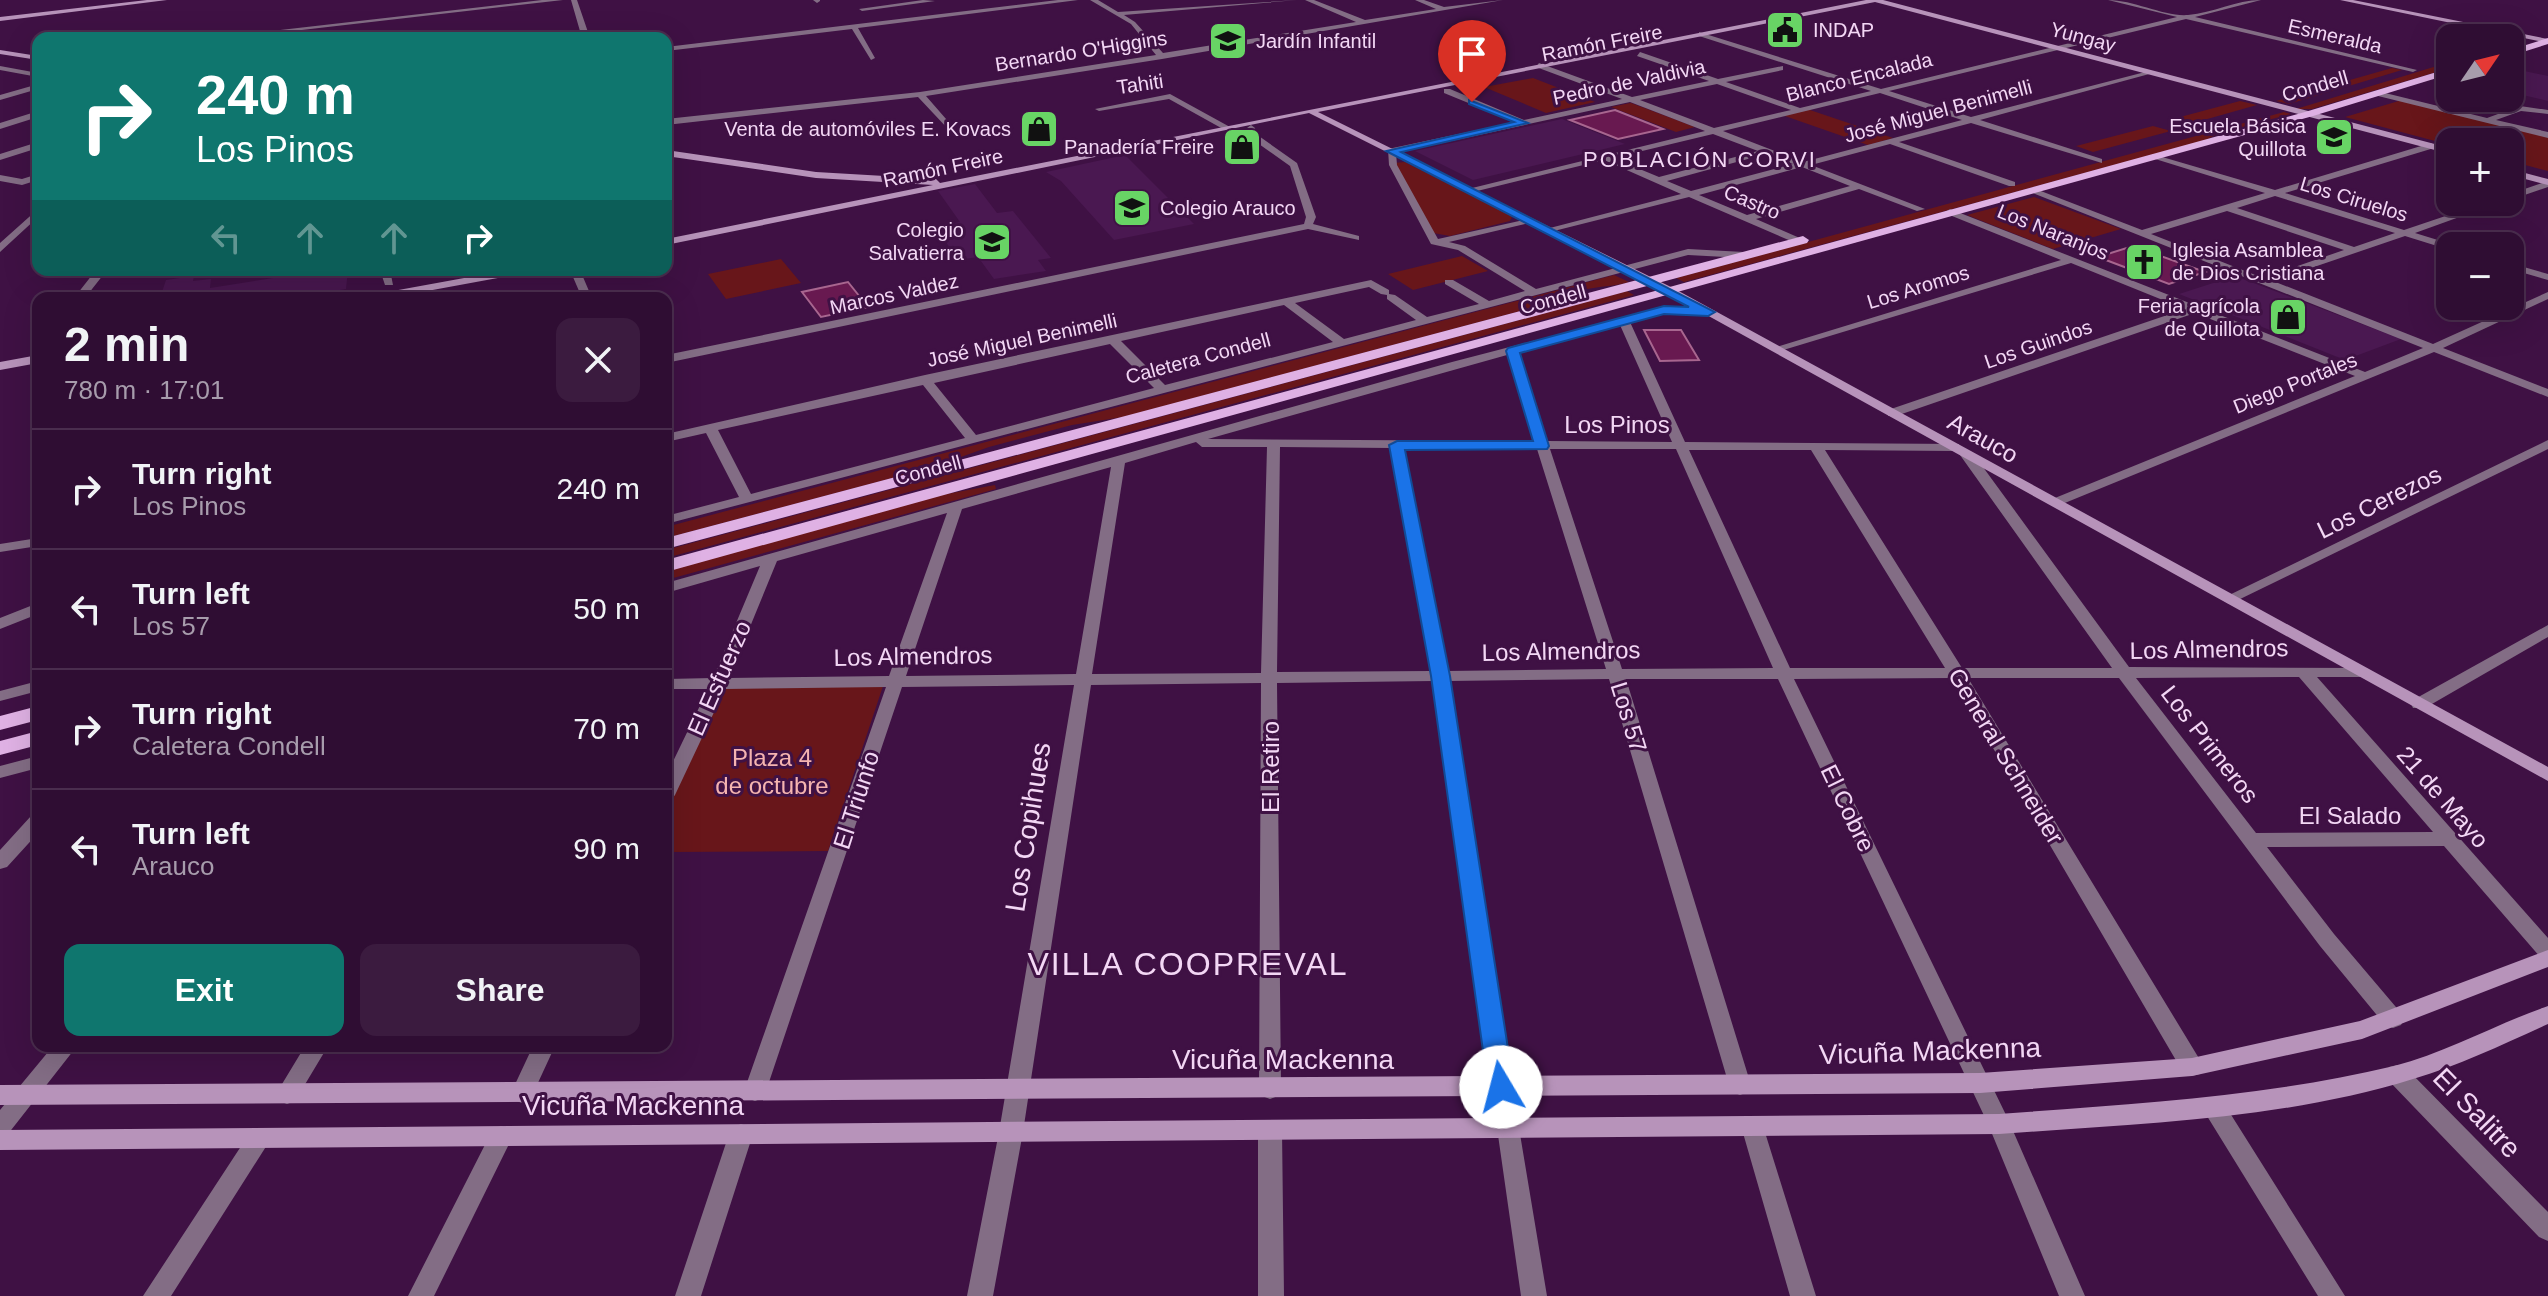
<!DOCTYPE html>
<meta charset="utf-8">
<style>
body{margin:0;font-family:Helvetica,sans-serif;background:#3b1b3f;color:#f1f3f6;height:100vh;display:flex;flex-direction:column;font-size:30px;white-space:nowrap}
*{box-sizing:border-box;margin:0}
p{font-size:26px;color:#a79cac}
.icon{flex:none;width:44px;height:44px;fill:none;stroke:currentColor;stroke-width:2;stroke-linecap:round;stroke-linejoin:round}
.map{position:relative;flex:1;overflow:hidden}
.side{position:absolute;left:32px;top:292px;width:640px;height:760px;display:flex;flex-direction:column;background:#2f0d33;border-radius:16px;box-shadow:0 8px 32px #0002,0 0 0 2px #4a2d4e}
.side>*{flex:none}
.top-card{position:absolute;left:32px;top:32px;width:640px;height:244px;border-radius:16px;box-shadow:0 8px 32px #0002,0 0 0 2px #4a2d4e;background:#0f766e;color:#fff;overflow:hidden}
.needle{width:52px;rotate:55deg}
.tools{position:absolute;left:2436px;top:24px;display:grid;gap:16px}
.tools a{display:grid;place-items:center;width:88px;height:88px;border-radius:16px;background:#2f0d33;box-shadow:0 8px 32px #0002,0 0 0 2px #4a2d4e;font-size:40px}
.pin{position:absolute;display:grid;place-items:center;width:68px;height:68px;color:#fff;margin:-82px -34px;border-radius:50% 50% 50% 0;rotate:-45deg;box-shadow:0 0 8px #0007}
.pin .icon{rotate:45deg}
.me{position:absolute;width:88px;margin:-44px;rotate:352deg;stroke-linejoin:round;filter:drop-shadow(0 0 6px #0008)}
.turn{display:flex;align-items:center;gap:28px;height:168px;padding:0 32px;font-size:36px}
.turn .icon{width:104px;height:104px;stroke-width:2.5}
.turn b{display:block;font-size:56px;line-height:68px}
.lanes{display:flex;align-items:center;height:76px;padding:0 32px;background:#0003;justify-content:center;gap:40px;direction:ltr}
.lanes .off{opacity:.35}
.round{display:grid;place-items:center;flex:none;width:84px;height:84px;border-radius:16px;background:#3b1b3f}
.overview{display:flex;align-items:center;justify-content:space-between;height:136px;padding:0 32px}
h1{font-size:48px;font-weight:600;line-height:60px}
.cta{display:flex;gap:16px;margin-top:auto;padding:16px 32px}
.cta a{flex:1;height:92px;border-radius:16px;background:#0f766e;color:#fff;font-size:32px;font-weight:600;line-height:92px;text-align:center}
.cta a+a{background:#3b1b3f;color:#f1f3f6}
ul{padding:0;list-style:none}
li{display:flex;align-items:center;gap:24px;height:120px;padding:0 32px;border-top:2px solid #4a2d4e}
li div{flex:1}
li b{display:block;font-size:30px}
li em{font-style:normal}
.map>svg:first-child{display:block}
.built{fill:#4a1851}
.green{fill:#68161a}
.building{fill:#681950;stroke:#a8668f;stroke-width:2}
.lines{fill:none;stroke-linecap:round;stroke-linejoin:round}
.street{fill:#836d85;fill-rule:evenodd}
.secondary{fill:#b793ba;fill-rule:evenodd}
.primary{fill:#dfb1e4;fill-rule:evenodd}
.route{fill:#1a73e8;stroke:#114b97;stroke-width:2}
.labels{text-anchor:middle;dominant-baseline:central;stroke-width:6;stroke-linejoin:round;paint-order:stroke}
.far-poi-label{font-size:20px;fill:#f3d7f5;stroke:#3f1144;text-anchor:end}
.far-street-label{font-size:20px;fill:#f3d7f5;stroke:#3f1144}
.far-neighbourhood-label{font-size:22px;letter-spacing:2px;fill:#f3d7f5;stroke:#3f1144}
.street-label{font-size:24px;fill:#f3d7f5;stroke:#3f1144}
.park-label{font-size:24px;fill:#f5b4b0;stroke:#3f1144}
.near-street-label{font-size:28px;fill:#f3d7f5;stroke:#3f1144}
.near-neighbourhood-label{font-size:32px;letter-spacing:2px;fill:#f3d7f5;stroke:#3f1144}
</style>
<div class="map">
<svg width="2548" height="1296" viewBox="0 0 2548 1296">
<rect width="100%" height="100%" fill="#3f1144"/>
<path class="built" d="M2510,68L2548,76V101L2510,92Z
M1562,119L1625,144L1473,180L1415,151Z
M1125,155L1194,224L1114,240L1061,181L1046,172Z
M975,184L997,213L1013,211L1051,258L1038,260L1046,271L994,279L978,257L958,260L936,227L960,222L938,191Z
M324,270H348L346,289L291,298H160L166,280L194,276L193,281L211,279L210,288Z
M2235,276L2401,339L2345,360L2179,294Z"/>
<path class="green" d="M2450,62V68L2312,109H2296Z
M2392,68L2402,70L2289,104L2276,101Z
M1533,78L1595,102L1546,113L1484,87Z
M2402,100L2548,137V171L2510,161V142H2450V145L2345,117Z
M2240,101L2257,105L2186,125L2169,120Z
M1630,103H1631L1695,127L1676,132L1611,107Z
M1807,109L1893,138L1868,145L1782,115Z
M2284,112L2291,114L2219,133L2206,140L1684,282L1676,278Z
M2153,126L2171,131L2093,152L2076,146Z
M1405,162L1507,213L1512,217L1510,221L1450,236L1433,233L1393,163Z
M2034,197L2121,229L2053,249L1967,215Z
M1462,256L1488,271L1413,290L1388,274Z
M781,259L801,283L726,299L708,274Z
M1614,275L1629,282C1606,289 1577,285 1558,301L1123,417L1072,425L989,447L930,468L666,538V527Z
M1627,291L1634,295L666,558V550Z
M995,485L996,489L666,580V570L936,496Z
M884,683L828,851L666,852V806L726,686Z"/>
<path class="building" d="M1615,110L1663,129L1618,139L1570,120Z
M2133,246L2205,272L2169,284L2098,257Z
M848,282L868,307L821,317L802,292Z
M1644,330H1681L1699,360L1660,361Z"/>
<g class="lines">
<path class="street" d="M542,0H563L233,38H210Z
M571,0H577L590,38H582Z
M813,0H820V1L817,3Z
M923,0L935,1L862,11L859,9Z
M1058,0H1078L858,28L875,58L871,60L852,29L666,51V47Z
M1090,0H1098L1118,12L1297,0L1124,15L1135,22L1163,53L1356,22L1305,0H1314L1365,20L1436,9L1415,0H1424L1444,7L1503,0L1162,59L926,96L953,127L949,130L918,97L666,125V119L920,92L1156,55L1131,24Z
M2108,0C2134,0 2165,17 2188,15C2213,13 2236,0 2261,0L2195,17L2417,70L2413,72L2186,19L1889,91L1971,117L2149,71L2153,73L1980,120L2102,159V163L1971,123L1899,142L2015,182V186H2009L1890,144L1811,165L1925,209L1917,211L1859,189L1756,219L1802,239V243L1798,244L1689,197L1546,233V229L1681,194L1604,160L1469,193L1464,190L1705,131L1630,102L1396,153L1397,165L1438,239L1533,218V222L1449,242L1465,246L1536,289L1688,249L1744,252L1749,255L1744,258L1688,255L666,524V516L739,497L706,433L666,442V434L925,375L1371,280L1389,290V294L1395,295L1427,317L1479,304L1445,284V280H1453L1489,301L1525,291L1458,250L1431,244L1389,165L1388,149L1515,122L1444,93V89H1450L1524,120L1622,99L1536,67L1539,63L1632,97L1709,81L1637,56L1640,52L1718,79L1783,66V70L1726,82L1800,108L1871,91L1699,36V32L1881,89L2177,17ZM1717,84L1791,110L1714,128L1640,100ZM1880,93L1962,120L1803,162L1723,131ZM1713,134L1758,151L1659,177L1613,158ZM1766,154L1793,164L1691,191L1667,181ZM1802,167L1850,186L1747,215L1699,195ZM1369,287L1381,294L1387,295V299L1416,320L1344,339L1295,303ZM1284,305L1333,342L1165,385L1121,341ZM1110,344L1154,388L976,435L934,383ZM923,385L965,438L751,494L718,430Z
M0,66L38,73V77L0,70Z
M35,85H38V89L0,100V95Z
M2377,91L2487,118L2520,106L2548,110V114L2521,111L2496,120L2548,132V138L2374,95Z
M1170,94L1230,127L1223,129L1169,99L1099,111L1095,109Z
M35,112H38V117L0,129V123Z
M1251,125L1255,128L1256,134L1297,163L1316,217L1313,224L1359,236V240L1308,229L666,363V355L1304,224L1306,217L1290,166L1249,137L1247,128Z
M38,142V148L0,160V154Z
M2431,143L2435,146L2434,148L2285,193L2404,230L2487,202H2501L2415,233L2454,245L2450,246V250L2405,236L2273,281L2433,344L2548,292V299L2443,348L2548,389V397L2434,352L2055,507L2048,503L2050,500L2355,376L2195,313L1896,416H1888V410L2185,309L2071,263L1780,351L1770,349L2061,260L1947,214L1945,212L1950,209L2365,372L2423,348L2025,190L2033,188L2142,230L2265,193L2152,158V154L2275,190ZM2275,196L2395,233L2354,247L2237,208ZM2227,211L2344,250L2263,278L2151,234Z
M38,174V180L22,185L0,181V175L22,179Z
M2548,181V187L2510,200V194Z
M38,209V217L0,252V243Z
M2510,263L2548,274V280L2510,269Z
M96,270H107L85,298H74Z
M380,270H390L393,285H385Z
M570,270H580L592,298H582Z
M1664,307L1708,309L1714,312L1708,315L1664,313L1630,322L1685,442L1959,444V450L1954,451L1825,450L1962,668H2112L1960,455L1967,451L1972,452L2129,667L2367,668L2369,672L2361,677H2317L2548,938V960L2541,958L2444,846L2267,847L2334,934L2401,1013L2404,1019L2401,1025L2393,1028L2385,1025L2320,946L2119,678H1968L2200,1060L2203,1067L2200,1074L2192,1076L2184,1074L1952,678L1794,679L2007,1117L2085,1296H2059L1988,1124L1778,679H1626L1751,1085L1748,1092L1740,1095L1732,1092L1729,1085L1609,679L1449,681L1512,1087L1509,1094L1501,1097L1493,1094L1490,1087L1433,681L1277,683L1281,1089L1278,1096L1270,1099L1262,1096L1259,1089L1261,683L1091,685L1023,1132L993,1296H967L999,1132L1074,685L902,687L766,1091L763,1098L755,1101L747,1098L744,1091L886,687L725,689L675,795L672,799L666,801V776L708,689H666V679L713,678L760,566L666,593V583L1452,362ZM1620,325L1672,442L1547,441L1518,352ZM1507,355L1534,441L1208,439ZM1196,442L1202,447H1267L1261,673L1092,674L1125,463ZM1280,447L1391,448L1431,671L1277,672ZM1404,448L1537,449L1606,669L1447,671ZM1550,449H1676L1773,668L1622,669ZM1689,450H1811L1945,668H1790ZM1111,467L1076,674L906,676L962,509ZM947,513L889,676L729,678L777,561ZM2299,677L2433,832L2256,833L2136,678Z
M2548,440V449L2234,602L2229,604L2221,599Z
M38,538V546L0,552V544Z
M38,603V614L0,629V618Z
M2548,625V637L2425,708H2413L2411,704L2413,700Z
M38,681V691L0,701V691Z
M38,756V768L0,778V766Z
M38,814V833L7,867L0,869V850L31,816Z
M53,1046H77L8,1134L0,1137V1110Z
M305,1046H328L295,1101L287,1104L279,1101L276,1094Z
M533,1046H555L530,1100L522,1103L514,1100L511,1093Z
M2397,1065L2405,1067L2548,1212V1241L2539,1237L2389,1081L2386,1074L2389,1067Z
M2215,1099L2223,1102L2345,1296H2318L2207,1116L2204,1109L2207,1102Z
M1752,1116L1760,1119L1763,1126L1816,1296H1790L1741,1126L1744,1119Z
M1508,1118L1516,1121L1519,1128L1547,1296H1521L1497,1128L1500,1121Z
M1270,1120L1278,1123L1282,1130L1284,1296H1258V1130L1262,1123Z
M741,1124L749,1127L753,1134L701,1296H675L729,1134L733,1127Z
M501,1126L509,1129L513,1136L434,1296H408L493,1129Z
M259,1128L267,1131L271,1138L267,1145L171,1296H143L251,1131Z"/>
<path class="secondary" d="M147,0H167L0,21V17Z
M1866,0H1883L2450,148V154L1875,2L1318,112L1675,289L2548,767V781L1667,293L1309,113L666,245V239L933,185L816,178L666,156V150L816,172L936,179L940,183Z
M2340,0H2353L2548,39V43Z
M0,50L38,56V60L0,54Z
M2510,169L2548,179V185L2510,175Z
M508,270H530L525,273L389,298H366L371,295Z
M38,355V363L0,370V362Z
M2548,950V967L2362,1039L2192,1076L1980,1093L0,1105V1085L1980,1073L2192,1058L2360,1021Z
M2548,1006V1024C2504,1044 2460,1065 2413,1079C2281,1120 2136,1124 1999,1134L0,1150V1130L1999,1114C2131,1104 2265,1097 2394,1066C2448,1052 2496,1024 2548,1006Z"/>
<path class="primary" d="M2548,38V44L2510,56V50Z
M2450,68V74L2313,116L666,572V560L1666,288L2305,112Z
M1803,236L1809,240L1807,243L666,549V538Z
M38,706V720L0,730V716Z
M38,731V745L0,755V741Z"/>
</g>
<path class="route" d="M1469,100L1528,123L1401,152L1715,312L1708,316L1664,314L1520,353L1549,446L1547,449L1405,450L1450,676L1514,1087L1510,1095L1501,1098L1492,1095L1488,1087L1431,676L1389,445L1397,441H1533L1506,351L1508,348L1664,306L1689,307L1386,151L1514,122L1469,104Z"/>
<defs>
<symbol id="civic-square" viewBox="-11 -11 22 22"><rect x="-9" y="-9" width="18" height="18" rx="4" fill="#68d465" stroke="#3f1144"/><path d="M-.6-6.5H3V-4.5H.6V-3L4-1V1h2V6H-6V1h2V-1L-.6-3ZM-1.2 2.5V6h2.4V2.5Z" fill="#111"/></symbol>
<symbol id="school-square" viewBox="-11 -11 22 22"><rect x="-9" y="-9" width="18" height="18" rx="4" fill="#68d465" stroke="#3f1144"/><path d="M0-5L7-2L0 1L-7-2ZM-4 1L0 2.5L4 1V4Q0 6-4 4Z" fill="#111"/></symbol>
<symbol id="shop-square" viewBox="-11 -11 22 22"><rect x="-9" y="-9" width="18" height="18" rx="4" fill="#68d465" stroke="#3f1144"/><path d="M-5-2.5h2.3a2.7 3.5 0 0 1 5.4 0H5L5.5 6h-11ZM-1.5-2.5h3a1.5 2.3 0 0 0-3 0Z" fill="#111"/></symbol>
<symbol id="church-square" viewBox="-11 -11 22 22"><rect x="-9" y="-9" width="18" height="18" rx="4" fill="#68d465" stroke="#3f1144"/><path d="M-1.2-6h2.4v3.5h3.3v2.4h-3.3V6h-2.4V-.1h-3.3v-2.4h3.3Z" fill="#111"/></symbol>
</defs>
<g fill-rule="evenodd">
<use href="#civic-square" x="1763" y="8" width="44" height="44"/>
<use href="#school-square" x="1206" y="19" width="44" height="44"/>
<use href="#shop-square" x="1017" y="107" width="44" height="44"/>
<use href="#school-square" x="2312" y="115" width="44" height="44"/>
<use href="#shop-square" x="1220" y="125" width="44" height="44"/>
<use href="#school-square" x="1110" y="186" width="44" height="44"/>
<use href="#school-square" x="970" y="220" width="44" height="44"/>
<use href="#church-square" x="2122" y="240" width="44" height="44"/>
<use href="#shop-square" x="2266" y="295" width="44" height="44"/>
</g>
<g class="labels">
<g class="far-poi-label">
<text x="1813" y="30" text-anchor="start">INDAP</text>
<text x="1256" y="41" text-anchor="start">Jardín Infantil</text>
<text x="2306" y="126">Escuela Básica<tspan x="2306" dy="23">Quillota</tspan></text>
<text x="1011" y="129">Venta de automóviles E. Kovacs</text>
<text x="1214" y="147">Panadería Freire</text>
<text x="1160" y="208" text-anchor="start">Colegio Arauco</text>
<text x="964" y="230">Colegio<tspan x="964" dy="23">Salvatierra</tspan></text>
<text x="2172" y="250" text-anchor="start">Iglesia Asamblea<tspan x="2172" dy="23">de Dios Cristiana</tspan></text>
<text x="2260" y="306">Feria agrícola<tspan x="2260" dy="23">de Quillota</tspan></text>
</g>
<g class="far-street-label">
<text transform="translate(2335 36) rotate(13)">Esmeralda</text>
<text transform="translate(2083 37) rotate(15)">Yungay</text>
<text transform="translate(1602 43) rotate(-11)">Ramón Freire</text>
<text transform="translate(1081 51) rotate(-9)">Bernardo O'Higgins</text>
<text transform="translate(1859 77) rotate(-14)">Blanco Encalada</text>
<text transform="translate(1629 82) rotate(-12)">Pedro de Valdivia</text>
<text transform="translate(1140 84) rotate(-8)">Tahiti</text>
<text transform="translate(2315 86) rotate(-16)">Condell</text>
<text transform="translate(1938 111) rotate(-15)">José Miguel Benimelli</text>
<text transform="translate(943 168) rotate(-12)">Ramón Freire</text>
<text transform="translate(2354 199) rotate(17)">Los Ciruelos</text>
<text transform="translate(1752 202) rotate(23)">Castro</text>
<text transform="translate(2053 232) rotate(22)">Los Naranjos</text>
<text transform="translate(1918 287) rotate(-17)">Los Aromos</text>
<text transform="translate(894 294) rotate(-12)">Marcos Valdez</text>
<text transform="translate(1553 299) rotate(-15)">Condell</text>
<text transform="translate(1022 340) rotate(-12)">José Miguel Benimelli</text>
<text transform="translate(2038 344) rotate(-19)">Los Guindos</text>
<text transform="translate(1198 358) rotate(-15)">Caletera Condell</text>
<text transform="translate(2295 383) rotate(-22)">Diego Portales</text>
<text transform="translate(928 470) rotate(-15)">Condell</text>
</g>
<g class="far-neighbourhood-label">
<text x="1700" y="159">POBLACIÓN CORVI</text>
</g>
<g class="street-label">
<text x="1617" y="424">Los Pinos</text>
<text transform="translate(1983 438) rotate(29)">Arauco</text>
<text transform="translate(2379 502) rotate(-26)">Los Cerezos</text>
<text transform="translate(2209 649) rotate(-1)">Los Almendros</text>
<text transform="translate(1561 651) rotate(-1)">Los Almendros</text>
<text transform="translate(913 656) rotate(-1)">Los Almendros</text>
<text transform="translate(719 678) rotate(-66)">El Esfuerzo</text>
<text transform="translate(1629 717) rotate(73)">Los 57</text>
<text transform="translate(2210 744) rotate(52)">Los Primeros</text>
<text transform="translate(2006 756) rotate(59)">General Schneider</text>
<text transform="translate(1270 767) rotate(-90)">El Retiro</text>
<text transform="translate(2443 797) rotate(49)">21 de Mayo</text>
<text transform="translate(856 800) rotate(-72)">El Triunfo</text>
<text transform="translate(1848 808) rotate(64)">El Cobre</text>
<text x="2350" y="815">El Salado</text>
</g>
<g class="park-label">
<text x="772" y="757">Plaza 4<tspan x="772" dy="28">de octubre</tspan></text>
</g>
<g class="near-street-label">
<text transform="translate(1028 827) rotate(-81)">Los Copihues</text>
<text transform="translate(1930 1051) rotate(-2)">Vicuña Mackenna</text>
<text x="1283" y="1059">Vicuña Mackenna</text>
<text x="633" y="1105">Vicuña Mackenna</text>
<text transform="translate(2477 1113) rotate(46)">El Salitre</text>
</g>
<g class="near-neighbourhood-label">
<text x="1188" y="964">VILLA COOPREVAL</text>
</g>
</g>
</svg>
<div class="tools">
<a><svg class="needle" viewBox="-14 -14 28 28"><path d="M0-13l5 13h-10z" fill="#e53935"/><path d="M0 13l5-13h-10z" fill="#a79cac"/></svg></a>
<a>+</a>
<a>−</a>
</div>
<div class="pin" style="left:1472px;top:102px;background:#d93025"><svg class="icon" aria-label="arrive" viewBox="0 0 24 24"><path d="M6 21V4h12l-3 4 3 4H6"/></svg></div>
<svg class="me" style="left:1501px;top:1087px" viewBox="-20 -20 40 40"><circle r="19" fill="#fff"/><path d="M0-13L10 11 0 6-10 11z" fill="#1a73e8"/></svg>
<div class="top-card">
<div class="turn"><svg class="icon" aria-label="right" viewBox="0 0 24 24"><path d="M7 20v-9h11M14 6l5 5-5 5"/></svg><div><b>240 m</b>Los Pinos</div></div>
<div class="lanes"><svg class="icon off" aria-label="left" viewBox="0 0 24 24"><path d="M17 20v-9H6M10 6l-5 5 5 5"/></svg><svg class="icon off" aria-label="ahead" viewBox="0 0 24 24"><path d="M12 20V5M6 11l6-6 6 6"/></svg><svg class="icon off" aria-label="ahead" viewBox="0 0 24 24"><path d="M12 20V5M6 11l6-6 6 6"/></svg><svg class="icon" aria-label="right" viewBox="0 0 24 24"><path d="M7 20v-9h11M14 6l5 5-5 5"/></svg></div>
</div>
<section class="side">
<div class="overview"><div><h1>2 min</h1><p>780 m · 17:01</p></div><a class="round"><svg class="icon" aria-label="close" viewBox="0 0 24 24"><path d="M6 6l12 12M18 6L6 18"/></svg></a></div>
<ul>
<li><svg class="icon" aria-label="right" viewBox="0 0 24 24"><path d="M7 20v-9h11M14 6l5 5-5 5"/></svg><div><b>Turn right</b><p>Los Pinos</p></div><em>240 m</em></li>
<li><svg class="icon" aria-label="left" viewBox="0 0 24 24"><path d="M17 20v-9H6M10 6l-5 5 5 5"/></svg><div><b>Turn left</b><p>Los 57</p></div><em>50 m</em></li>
<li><svg class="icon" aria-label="right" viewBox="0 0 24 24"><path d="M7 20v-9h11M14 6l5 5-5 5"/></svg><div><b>Turn right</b><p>Caletera Condell</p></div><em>70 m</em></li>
<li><svg class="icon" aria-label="left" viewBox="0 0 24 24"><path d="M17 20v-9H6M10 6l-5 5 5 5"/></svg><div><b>Turn left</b><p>Arauco</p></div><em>90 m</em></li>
</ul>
<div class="cta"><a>Exit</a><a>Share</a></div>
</section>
</div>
